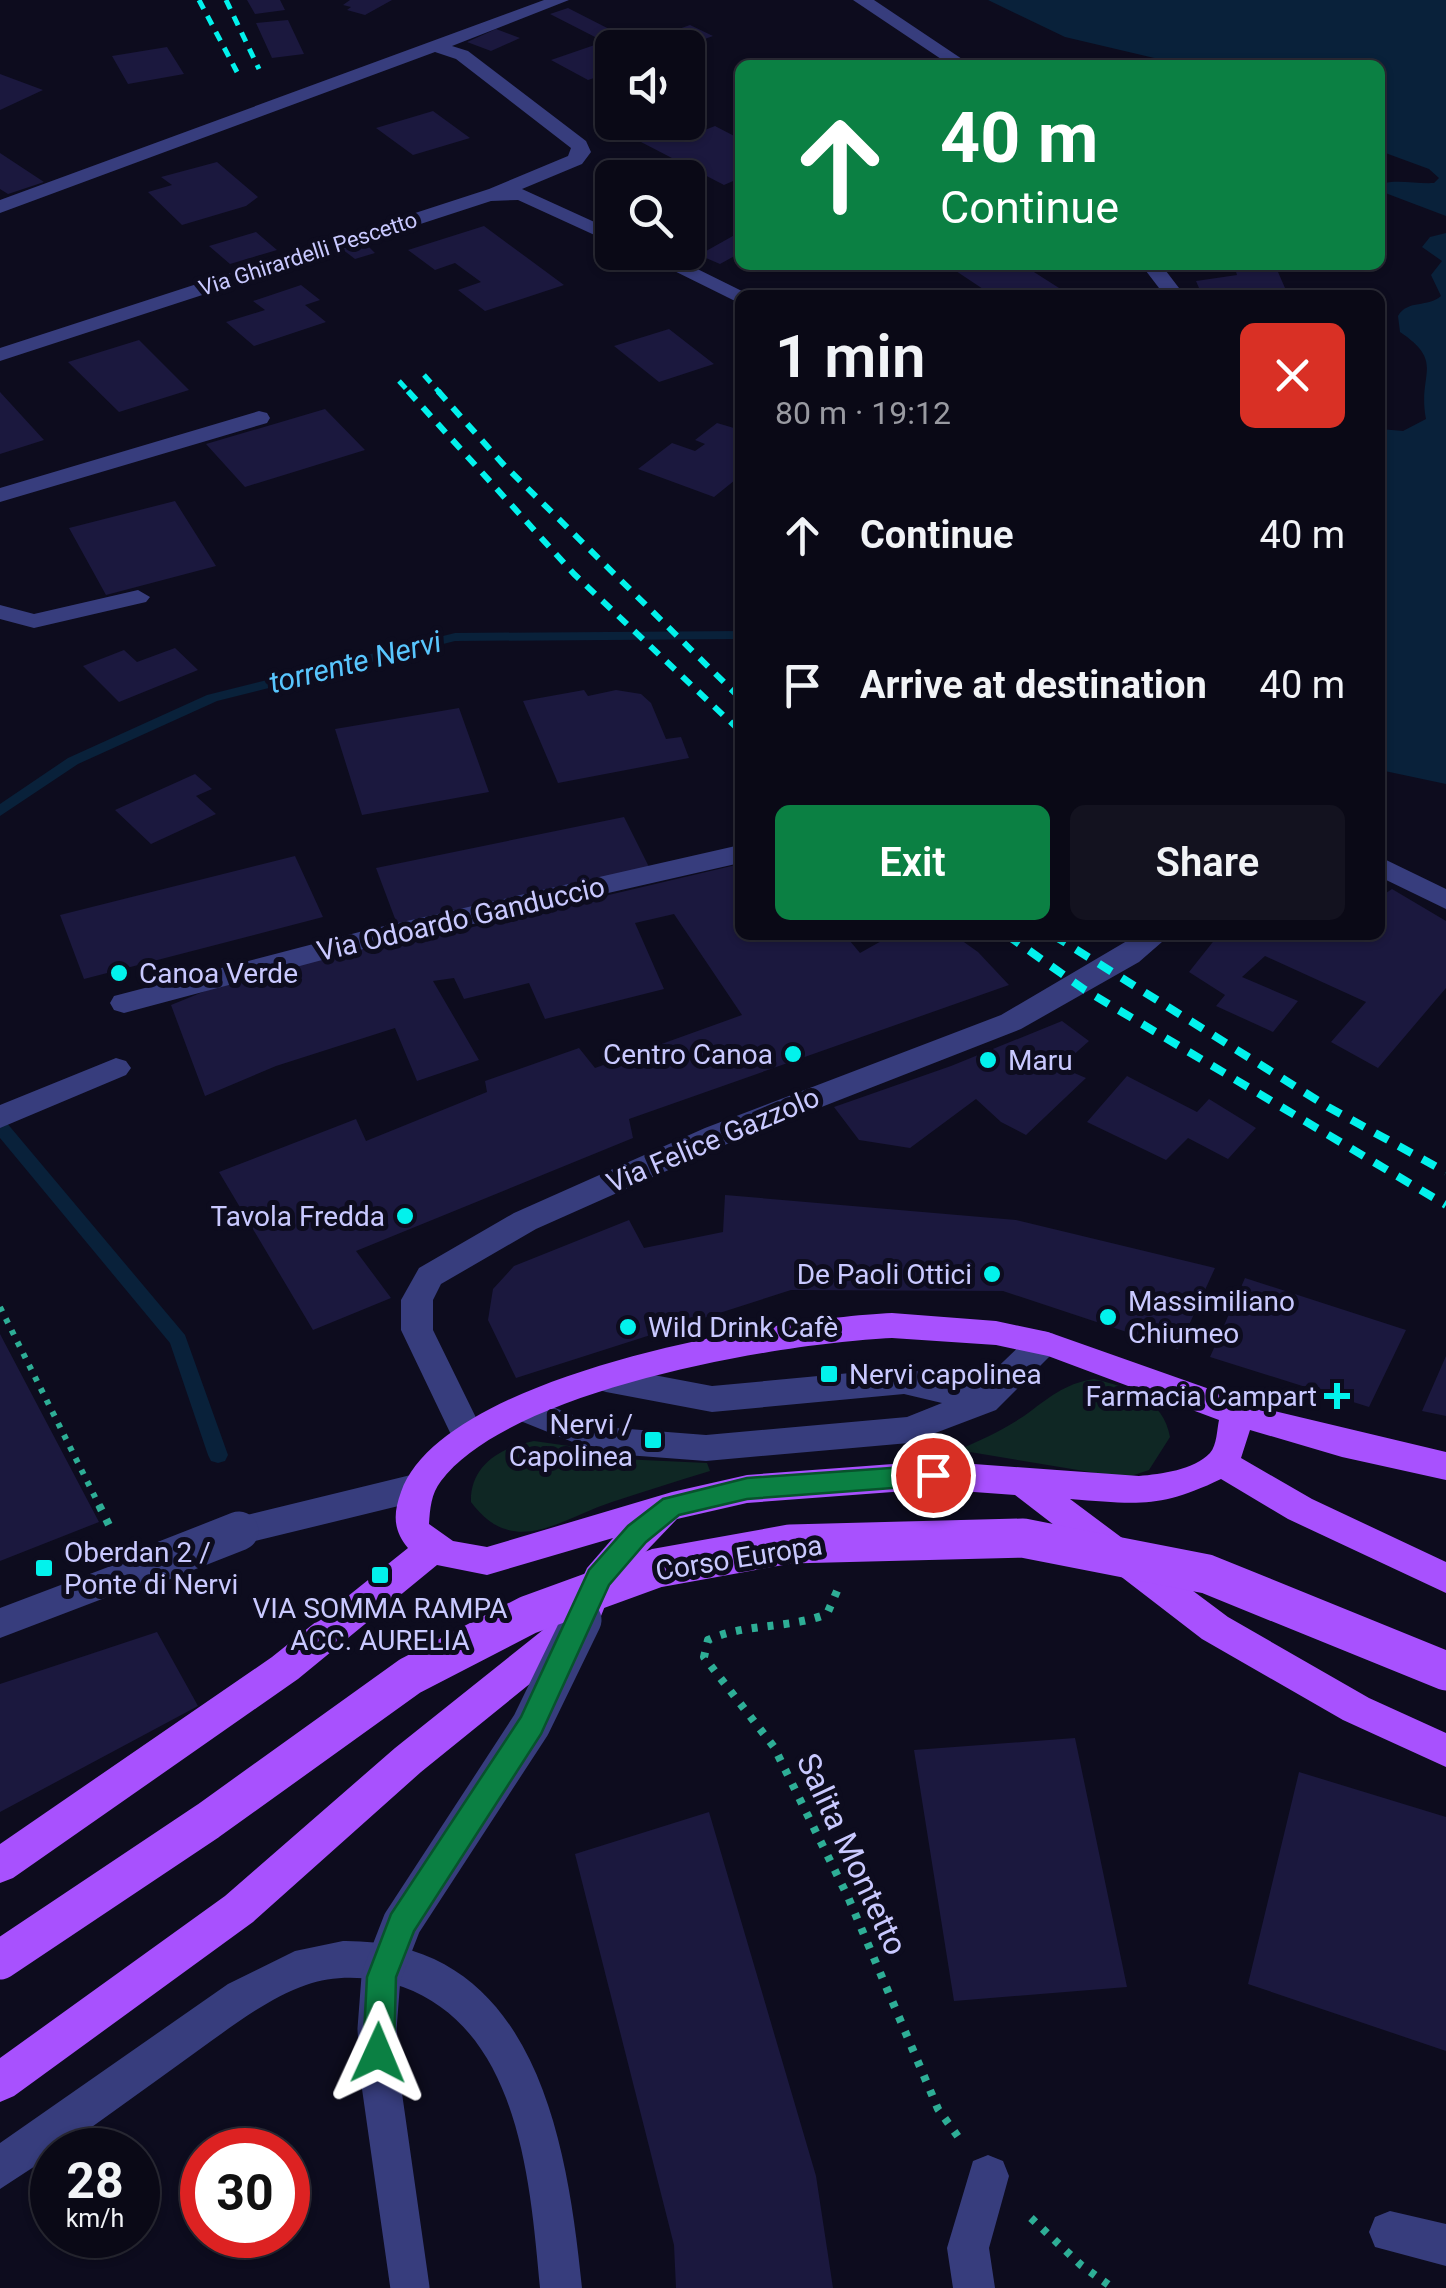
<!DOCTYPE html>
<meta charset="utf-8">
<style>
body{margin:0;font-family:Roboto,sans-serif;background:#13121f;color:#f1f3f6;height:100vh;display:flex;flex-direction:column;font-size:38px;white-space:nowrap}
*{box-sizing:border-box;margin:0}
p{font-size:32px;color:#999aa1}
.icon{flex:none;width:55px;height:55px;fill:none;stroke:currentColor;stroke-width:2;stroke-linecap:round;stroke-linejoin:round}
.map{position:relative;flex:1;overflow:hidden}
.panel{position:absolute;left:735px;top:290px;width:650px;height:650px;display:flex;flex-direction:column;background:#0a0916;border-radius:15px;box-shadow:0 2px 8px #0004,0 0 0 2px #2a2a35}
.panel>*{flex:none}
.guide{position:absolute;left:735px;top:60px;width:650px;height:210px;border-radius:15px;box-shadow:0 2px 8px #0004,0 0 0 2px #2a2a35;background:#0b8043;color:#fff;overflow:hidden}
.controls{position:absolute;left:595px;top:30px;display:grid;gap:20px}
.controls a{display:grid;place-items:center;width:110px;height:110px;border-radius:15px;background:#0a0916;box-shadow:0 2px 8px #0004,0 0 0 2px #2a2a35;font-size:50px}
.speed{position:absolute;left:30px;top:2128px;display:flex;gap:20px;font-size:50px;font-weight:700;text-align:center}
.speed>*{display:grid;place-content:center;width:130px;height:130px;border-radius:50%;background:#0a0916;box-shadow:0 2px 8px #0004,0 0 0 2px #2a2a35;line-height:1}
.speed small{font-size:25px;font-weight:400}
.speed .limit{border:15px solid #d22;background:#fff;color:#111}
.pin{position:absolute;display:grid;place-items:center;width:85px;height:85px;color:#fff;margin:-42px;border:5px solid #fff;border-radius:50%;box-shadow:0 2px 10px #0007}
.me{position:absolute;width:110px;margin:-55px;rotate:1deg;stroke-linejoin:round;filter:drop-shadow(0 0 8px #0008)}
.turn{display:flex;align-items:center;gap:35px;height:210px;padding:0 40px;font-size:45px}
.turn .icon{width:130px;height:130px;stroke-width:2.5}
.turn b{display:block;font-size:70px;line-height:85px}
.round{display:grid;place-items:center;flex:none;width:105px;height:105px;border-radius:15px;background:#13121f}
.headline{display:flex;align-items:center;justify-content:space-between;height:170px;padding:0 40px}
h1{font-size:60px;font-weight:600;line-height:75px}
.primary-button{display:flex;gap:20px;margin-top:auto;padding:20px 40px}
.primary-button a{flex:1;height:115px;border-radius:15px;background:#0b8043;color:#fff;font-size:40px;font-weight:600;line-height:115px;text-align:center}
.primary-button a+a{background:#13121f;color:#f1f3f6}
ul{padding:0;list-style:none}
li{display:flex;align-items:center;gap:30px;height:150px;padding:0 40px}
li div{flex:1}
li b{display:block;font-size:38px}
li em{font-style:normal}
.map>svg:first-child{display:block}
.green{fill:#0f2724}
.water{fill:#09213a}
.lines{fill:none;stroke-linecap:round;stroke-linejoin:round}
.stream{fill:#09213a;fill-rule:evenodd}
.building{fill:#1b183e}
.path-far1{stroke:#2eae96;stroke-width:6;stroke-dasharray:5 8;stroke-linecap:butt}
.path{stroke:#2eae96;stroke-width:8;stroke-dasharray:6 10;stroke-linecap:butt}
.minor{fill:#373d7d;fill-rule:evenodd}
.major{fill:#a851fe;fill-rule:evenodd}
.rail-far2{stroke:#02f2ec;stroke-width:5;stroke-dasharray:10 8;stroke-linecap:butt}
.rail-far1{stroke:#02f2ec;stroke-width:6;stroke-dasharray:12 10;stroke-linecap:butt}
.rail{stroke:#02f2ec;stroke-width:8;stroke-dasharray:15 12;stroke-linecap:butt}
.minor-bridge{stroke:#373d7d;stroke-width:39}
.major-bridge{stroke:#a851fe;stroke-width:39}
.route{fill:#0b8043;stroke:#07532c;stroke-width:2.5}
.poi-dot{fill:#02f2ec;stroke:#0d0c1e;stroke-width:4}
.labels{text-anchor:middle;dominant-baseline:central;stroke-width:10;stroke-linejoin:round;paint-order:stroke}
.far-street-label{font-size:22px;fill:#c9c9ff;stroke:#0d0c1e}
.street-label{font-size:28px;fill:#c9c9ff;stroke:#0d0c1e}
.poi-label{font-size:28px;fill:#c9c9ff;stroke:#0d0c1e;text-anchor:start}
.water-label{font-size:30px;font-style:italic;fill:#58c6fe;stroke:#0d0c1e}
.near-street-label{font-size:32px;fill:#c9c9ff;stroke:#0d0c1e}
</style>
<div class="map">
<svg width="1446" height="2288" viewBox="0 0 1446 2288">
<rect width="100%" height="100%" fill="#0d0c1e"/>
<path class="green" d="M1094,1379C1127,1387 1164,1399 1170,1437L1149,1470L1128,1477L1108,1475L958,1450C981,1440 1003,1430 1024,1416C1049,1398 1063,1384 1094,1379Z
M534,1441L569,1446L600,1458L707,1463L710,1471C677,1481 645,1491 612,1502C562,1518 514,1560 471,1502C470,1465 501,1447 534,1441Z"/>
<path class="water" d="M988,0H1446V216L1380,191V184C1397,179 1416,184 1434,183L1439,178L1429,169L1380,151V65H1184L1065,37Z
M1446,233V784L1380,770V429L1403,431L1426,419C1417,373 1446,363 1400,332L1398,316C1408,299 1428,308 1441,296L1431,275L1442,261L1422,247L1430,237Z"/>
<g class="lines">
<path class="stream" d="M740,631V639L455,641L217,701L78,764L0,816V804L68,758L207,695L455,633Z
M0,1120L6,1122L185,1335L228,1455L225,1461L218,1463L211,1461L208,1455L170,1343L0,1138Z"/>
</g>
<path class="building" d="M247,0H280L285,10L255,14Z
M350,0H392L365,15L347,10L351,7L343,5Z
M568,8L613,31L595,37L550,14Z
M288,20L304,54L272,58L256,23Z
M690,25L713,36L688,45L665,34Z
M496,29L520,38L491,51L467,42Z
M615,38L633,48H612V72L588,80L551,60Z
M167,47L184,74L128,84L112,56Z
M0,74L43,90L0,110Z
M433,111L470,138L413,155L376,128Z
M715,126L740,139V178L724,185L641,142L673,130L687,137Z
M0,153L44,182L8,194L0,189Z
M217,162L258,197L246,206L182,225L148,192L172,185L161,177Z
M484,226L564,285L485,311L458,290L481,282L455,263L435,270L408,250Z
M256,232L277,250L230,264L209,246Z
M740,232V253L720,264L699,255Z
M364,242L375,253L355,259L342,249Z
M947,265H1023L1070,295H992Z
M1234,265H1275L1288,295H1202L1196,281L1237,275Z
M301,285L320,300L305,305L326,322L254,346L226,322L265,310L253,301Z
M669,329L714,364L659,382L614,346Z
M139,340L189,390L119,412L68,362Z
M0,392L44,440L0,454Z
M325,409L365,450L245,487L206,444Z
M717,423L734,428L740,423V476L714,497L638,469L672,443L695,451L705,444L695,440Z
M175,501L216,566L106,595L69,528Z
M175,648L198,670L119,702L83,666L124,650L137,662Z
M584,690L588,696L616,690L641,694L651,703L666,739L681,737L689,758L558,783L523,701Z
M459,708L489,792L362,815L335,729Z
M195,774L212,789L196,796L216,814L151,844L115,810Z
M624,817L651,871L397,924L376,868Z
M295,856L323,917L84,979L60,915Z
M740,864V935H845L860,953L892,935H954L978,952L1009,985L629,1119L633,1138L356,1251L391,1298L313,1330L219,1172L356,1119L366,1141L487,1092L485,1081L579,1048L595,1068L742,1015L674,914L635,923L664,989L545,1019L529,983L464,999L454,978L433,981L479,1060L417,1081L395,1028L276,1066L205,1096L171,1005L220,985L404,938L409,942Z
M1380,889L1386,893L1392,889L1446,921V988L1378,1068L1331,1042L1366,1002L1265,956L1242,977L1298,1001L1273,1032L1216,1006L1225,995L1189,972L1216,938L1222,935H1380Z
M1062,1021L1089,1041L1060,1067L1086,1078L1026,1135L1001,1122L976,1099L910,1148L859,1140L834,1107L951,1066Z
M1127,1076L1197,1112L1209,1099L1256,1128L1228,1159L1188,1138L1166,1160L1087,1122Z
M725,1195L1016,1220L1215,1268L1178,1349L1003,1291L791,1290L516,1378L488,1320L493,1289L514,1266L629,1220L644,1248L723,1232Z
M1245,1278L1406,1330L1369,1407L1210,1357Z
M0,1334L99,1522L0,1561Z
M1446,1356V1416L1422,1411Z
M157,1632L198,1706L0,1812V1684Z
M1075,1738L1127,1987L954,2001L914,1750Z
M1299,1772L1446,1817V2051L1248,1984Z
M709,1812L816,2176L833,2288H676L674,2245L575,1854Z"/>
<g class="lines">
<path class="path-far1" d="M0,1307L100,1507"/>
<path class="path" d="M99,1505L111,1529
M837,1591L827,1614C789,1629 745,1623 708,1640L704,1657L774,1747L848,1897L938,2109L959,2138
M1031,2218L1081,2265L1113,2288"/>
<path class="minor" d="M544,0H569L452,46L468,51L586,141L591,152L582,164L522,189L612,230V243L518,200L491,201L0,361V348L489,189L568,156L571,148L456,59L435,52L0,213V200Z
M853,0H874L971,65H950Z
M636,252H663L750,295H740V302L733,300Z
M1148,265H1168L1166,271L1179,288L1175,295H1155L1159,288L1146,271Z
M259,411L267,413L270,418L267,423L0,502V488Z
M138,590L150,597L146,602L34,628L0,619V605L34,614Z
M740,845V863L367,948L124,1013L114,1010L110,1003L114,996L367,930Z
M1380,857L1446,889V909L1380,877Z
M1137,935H1170L1139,962L1021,1029L727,1144L536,1229L441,1284L433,1300V1330L485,1436L480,1445L468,1449L456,1445L401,1330V1300L419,1268L514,1213L705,1128L1001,1015Z
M116,1058L126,1061L131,1068L126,1075L0,1128V1105Z
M1043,1331L1054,1334L1059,1343L1054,1352L996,1410L909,1443L706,1461L600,1453L513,1418L509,1409L513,1400L525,1396L603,1427L706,1435L907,1417L942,1403L904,1394L712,1412L606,1392L594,1388L590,1379L594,1370L606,1366L712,1386L904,1368L978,1386L1032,1334Z
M419,1473L431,1477L436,1487L431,1497L419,1501L239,1545L227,1541L222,1531L227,1521L239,1517Z
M132,1558L144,1563L149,1573L144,1583L0,1638V1608Z
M343,1941C535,1939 567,2139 582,2288H540C530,2182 520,2030 403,1987C373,1976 336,1974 306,1985C266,1999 230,2028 196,2052C151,2085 105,2117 60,2150H52V2155L0,2189V2143L228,1984L295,1951Z
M988,2155L1003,2161L1009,2176L989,2248L995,2288H953L947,2248L973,2161Z
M1390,2211L1446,2224V2266L1375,2247L1369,2232L1375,2217Z"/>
<path class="major" d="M892,1313L996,1321L1048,1332L1266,1409L1446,1452V1480L1342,1457L1250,1430L1241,1458L1312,1499L1446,1562V1593L1288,1519L1221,1479C1159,1509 1136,1504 1070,1499L1228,1617L1369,1698L1446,1733V1767L1343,1720L1202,1639L1015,1495L933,1489L747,1503L677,1519L613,1586L595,1631L421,1772L253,1922L14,2096L0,2102V2058L225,1896L395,1748L568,1610L587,1568L613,1538L487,1575L437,1565L298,1679L13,1878L0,1883V1844L272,1657L408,1548C393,1530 393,1514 401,1492C443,1373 779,1318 892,1313ZM892,1338L996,1345L1048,1356L1219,1420C1217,1429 1217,1445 1210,1453C1194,1470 1161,1474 1139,1476L933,1461L747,1475L672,1492L487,1547L453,1541L429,1524C430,1509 431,1494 441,1481C510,1389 782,1343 892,1338Z"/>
<path class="rail-far2" d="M199,0L237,72
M226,0L259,69
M424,375L440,393
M399,381L410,393"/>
<path class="rail-far1" d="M408,391L574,574L740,731
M438,391L502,463L740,698"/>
<path class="rail" d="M1007,935L1085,990L1446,1205
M1053,935L1328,1107L1446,1172"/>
<path class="minor-bridge" d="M132,1573L239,1531
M410,2288L380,2077L377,2029L381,1977L402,1923L531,1725L582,1620"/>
<path class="major-bridge" d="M0,1960L208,1821L410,1676L528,1615L657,1568L790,1544L1023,1538L1207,1574L1446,1671"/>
</g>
<path class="route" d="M933,1465L942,1468L946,1475L942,1482L933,1485L747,1499L679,1515L646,1542L609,1585L541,1734L414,1931L396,1977L394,2053L389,2063L378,2068L367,2063L363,2053L367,1977L391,1914L521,1717L589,1570L628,1526L663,1499L747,1478Z"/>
<g class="poi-dot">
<circle cx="119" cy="973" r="10"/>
<circle cx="793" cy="1054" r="10"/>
<circle cx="988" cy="1060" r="10"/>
<circle cx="405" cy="1216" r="10"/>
<circle cx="992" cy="1274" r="10"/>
<circle cx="1108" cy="1317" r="10"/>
<circle cx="628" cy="1327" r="10"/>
<rect x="819" y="1364" width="20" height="20" rx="5"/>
<path d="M1332 1381h10v10h10v10h-10v10h-10v-10h-10v-10h10z"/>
<rect x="643" y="1430" width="20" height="20" rx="5"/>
<rect x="34" y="1558" width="20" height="20" rx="5"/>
<rect x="370" y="1565" width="20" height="20" rx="5"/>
</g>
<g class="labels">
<g class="far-street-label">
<text transform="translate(308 254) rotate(-18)">Via Ghirardelli Pescetto</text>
</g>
<g class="street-label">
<text transform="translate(461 919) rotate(-13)">Via Odoardo Ganduccio</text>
<text transform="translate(713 1140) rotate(-23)">Via Felice Gazzolo</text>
<text transform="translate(739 1558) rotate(-9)">Corso Europa</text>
</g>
<g class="poi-label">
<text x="139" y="973">Canoa Verde</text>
<text x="773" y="1054" text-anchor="end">Centro Canoa</text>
<text x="1008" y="1060">Maru</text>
<text x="385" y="1216" text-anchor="end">Tavola Fredda</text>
<text x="972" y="1274" text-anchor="end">De Paoli Ottici</text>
<text x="1128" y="1301">Massimiliano<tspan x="1128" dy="32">Chiumeo</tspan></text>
<text x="648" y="1327">Wild Drink Cafè</text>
<text x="849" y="1374">Nervi capolinea</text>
<text x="1317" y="1396" text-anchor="end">Farmacia Campart</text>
<text x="633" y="1424" text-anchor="end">Nervi /<tspan x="633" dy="32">Capolinea</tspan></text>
<text x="64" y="1552">Oberdan 2 /<tspan x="64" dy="32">Ponte di Nervi</tspan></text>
<text x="380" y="1608" text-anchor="middle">VIA SOMMA RAMPA<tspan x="380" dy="32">ACC. AURELIA</tspan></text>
</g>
<g class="water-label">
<text transform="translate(355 662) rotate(-14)">torrente Nervi</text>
</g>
<g class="near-street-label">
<text transform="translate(852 1854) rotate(65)">Salita Montetto</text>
</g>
</g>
</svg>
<div class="controls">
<a><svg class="icon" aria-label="sound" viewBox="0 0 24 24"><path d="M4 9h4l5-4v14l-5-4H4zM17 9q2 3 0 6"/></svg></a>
<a><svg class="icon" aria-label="search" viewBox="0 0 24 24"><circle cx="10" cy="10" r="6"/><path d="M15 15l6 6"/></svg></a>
</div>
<div class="speed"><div>28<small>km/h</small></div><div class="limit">30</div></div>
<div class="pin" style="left:933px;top:1475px;background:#d93025"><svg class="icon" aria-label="arrive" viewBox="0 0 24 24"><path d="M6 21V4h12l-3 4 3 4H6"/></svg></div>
<svg class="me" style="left:378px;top:2053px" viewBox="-20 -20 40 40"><path d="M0-17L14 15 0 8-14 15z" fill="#0b8043" stroke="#fff" stroke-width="4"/></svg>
<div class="guide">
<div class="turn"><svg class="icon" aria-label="ahead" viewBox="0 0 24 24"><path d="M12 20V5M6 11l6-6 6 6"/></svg><div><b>40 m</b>Continue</div></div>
</div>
<section class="panel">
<div class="headline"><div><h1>1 min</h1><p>80 m · 19:12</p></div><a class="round" style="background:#d93025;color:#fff"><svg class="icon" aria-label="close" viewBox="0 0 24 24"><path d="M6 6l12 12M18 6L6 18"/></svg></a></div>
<ul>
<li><svg class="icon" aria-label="ahead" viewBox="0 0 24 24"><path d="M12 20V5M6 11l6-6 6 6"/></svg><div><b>Continue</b></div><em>40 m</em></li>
<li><svg class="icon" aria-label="arrive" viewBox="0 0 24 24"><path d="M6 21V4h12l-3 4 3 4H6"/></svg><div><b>Arrive at destination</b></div><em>40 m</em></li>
</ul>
<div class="primary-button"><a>Exit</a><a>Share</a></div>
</section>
</div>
